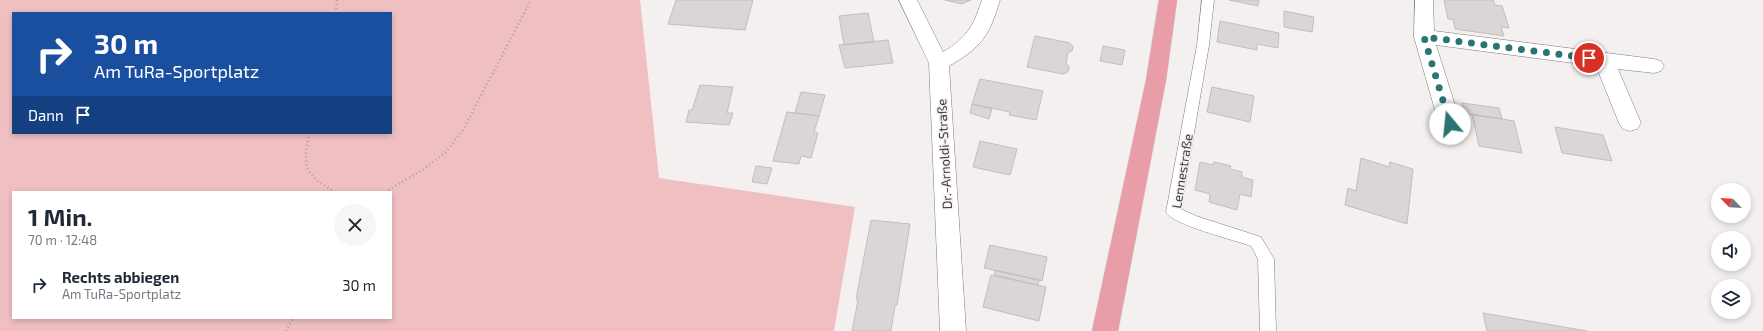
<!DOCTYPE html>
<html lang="de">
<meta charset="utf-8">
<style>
body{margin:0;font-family:"Exo 2",sans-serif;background:#f6f6f7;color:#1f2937;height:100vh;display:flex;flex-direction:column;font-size:15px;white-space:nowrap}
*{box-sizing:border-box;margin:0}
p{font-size:13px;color:#747a83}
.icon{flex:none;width:22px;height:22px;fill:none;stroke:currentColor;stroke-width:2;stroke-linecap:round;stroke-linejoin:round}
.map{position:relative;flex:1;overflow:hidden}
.details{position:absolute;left:12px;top:191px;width:380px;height:128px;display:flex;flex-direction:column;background:#fff;border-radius:0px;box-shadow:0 2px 6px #0003}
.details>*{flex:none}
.guide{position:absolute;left:12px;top:12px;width:380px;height:122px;border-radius:0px;box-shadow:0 2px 6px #0003;background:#1a4fa0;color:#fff;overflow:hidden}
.needle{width:26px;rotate:295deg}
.controls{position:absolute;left:1711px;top:183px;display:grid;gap:8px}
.controls a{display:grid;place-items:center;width:40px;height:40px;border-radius:50%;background:#fff;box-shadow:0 2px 6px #0003;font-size:20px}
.pin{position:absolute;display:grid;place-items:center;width:34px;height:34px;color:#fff;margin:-17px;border:2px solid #fff;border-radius:50%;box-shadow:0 1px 4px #0007}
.me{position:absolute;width:44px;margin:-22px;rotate:343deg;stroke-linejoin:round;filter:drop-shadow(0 0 3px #0008)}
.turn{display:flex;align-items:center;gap:14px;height:84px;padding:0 16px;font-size:18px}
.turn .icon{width:52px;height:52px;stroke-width:2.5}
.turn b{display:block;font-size:28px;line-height:34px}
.then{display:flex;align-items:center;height:38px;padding:0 16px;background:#0003;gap:8px;font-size:15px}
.round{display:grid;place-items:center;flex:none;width:42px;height:42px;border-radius:21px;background:#f6f6f7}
.headline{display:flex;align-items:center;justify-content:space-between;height:68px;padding:0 16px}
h1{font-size:24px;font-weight:700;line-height:30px}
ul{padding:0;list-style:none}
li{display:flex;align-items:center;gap:12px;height:52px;padding:0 16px}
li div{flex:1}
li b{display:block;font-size:15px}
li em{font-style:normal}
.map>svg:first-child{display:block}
.green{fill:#efbfc2;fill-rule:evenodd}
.building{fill:#dbd6d6;stroke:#c3bebe}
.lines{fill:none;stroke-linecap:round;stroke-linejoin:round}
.lane-casing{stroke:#807b7c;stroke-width:1}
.street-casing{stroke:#807b7c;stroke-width:1}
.primary-casing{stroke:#cdcccc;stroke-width:1}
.path{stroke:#a8a4a4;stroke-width:2.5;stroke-dasharray:1 3;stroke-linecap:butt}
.lane{fill:#fff;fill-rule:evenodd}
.street{fill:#fff;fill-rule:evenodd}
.primary{fill:#e99da8;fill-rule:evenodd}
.route{stroke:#2a7473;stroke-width:7;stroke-dasharray:0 12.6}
.labels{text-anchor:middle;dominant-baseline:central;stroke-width:3;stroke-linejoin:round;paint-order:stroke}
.street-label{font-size:13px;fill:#3d3b3b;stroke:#f5f0f0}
</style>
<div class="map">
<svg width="1763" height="331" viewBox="0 0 1763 331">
<rect width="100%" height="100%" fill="#f5f0f0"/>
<path class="green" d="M0,0H640L659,178L855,207L834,331H0ZM13,13H391V133H13ZM13,192H391V318H13Z"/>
<path class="building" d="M676,0H753L745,30L668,24Z
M945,0H971L962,4Z
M1229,0H1259L1258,6Z
M1444,0H1493L1495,5L1502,6L1509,28L1501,27L1504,36L1455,29L1453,19H1448Z
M1284,11L1314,17L1312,32L1284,27Z
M868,13L874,42L844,45L839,16Z
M1220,21L1279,33L1278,48L1257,44V50L1217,42Z
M1035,36L1070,43L1073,47L1072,51L1068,53L1066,63L1069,67L1068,72L1063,74L1027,67Z
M888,40L893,63L845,68L839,45Z
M1103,46L1125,50L1122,65L1100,61Z
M980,79L1043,91L1036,120L1009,115L1010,112L972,104Z
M700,85L733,87L727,113H733L729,125L686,122L689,110H692Z
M1212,87L1254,96L1250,122L1207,112Z
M801,92L825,95L819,116L795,113Z
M1462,103L1499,108L1502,119L1464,114Z
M972,104L992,109L989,119L970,113Z
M787,112L819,116L814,132L818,133L811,158L801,156L799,164L773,161Z
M1472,114L1514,121L1522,153L1479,146Z
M1555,127L1603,135L1612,161L1562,153Z
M980,141L1017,149L1010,175L973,167Z
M1361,158L1389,167L1390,162L1413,169L1407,224L1345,205L1348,188L1356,191Z
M1200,162L1213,165L1214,162L1231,166L1230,169L1242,172V177L1253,180L1251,197L1240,194L1237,210L1209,202L1210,194L1195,190Z
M756,166L772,168L767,184L752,182Z
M871,220L910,224L897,305H895L891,331H852L858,300L856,299Z
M990,245L1047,257L1042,281L984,268Z
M995,270L1039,280L1038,285L994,275Z
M991,275L1046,287L1039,321L983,307Z
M1483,313L1587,331H1487Z"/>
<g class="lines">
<defs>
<path id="lane" d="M1202,0H1214L1209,45L1181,209L1196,216L1261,237L1274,259L1276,331H1260L1258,259L1251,246C1235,240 1172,225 1166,212L1197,45Z"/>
<path id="street" d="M899,0H917L943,52C968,37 973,26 982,0H1000C989,36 982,47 949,66L966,331H940L929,63Z
M1415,0H1433L1434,31L1654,59L1661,61L1664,66L1661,71L1654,73L1618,69L1641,123L1637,129L1630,131L1623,129L1619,123L1596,66L1436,45L1461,124L1458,130L1450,132L1442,130L1439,124L1414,37Z"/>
<path id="primary" d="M1159,0H1177L1166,80L1118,331H1092L1146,80Z"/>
</defs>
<use href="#lane" class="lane-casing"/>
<use href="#street" class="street-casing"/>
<use href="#primary" class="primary-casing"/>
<path class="path" d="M336,13L337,0
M310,133C301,166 305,176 336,192
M385,192L421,171L445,153L463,130L531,0
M286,331L293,318"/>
<use href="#lane" class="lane"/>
<use href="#street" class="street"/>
<use href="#primary" class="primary"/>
</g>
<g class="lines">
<path class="route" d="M1450,124L1424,37L1589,58"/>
</g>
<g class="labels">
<g class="street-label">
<text transform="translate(944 154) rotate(-93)">Dr.-Arnoldi-Straße</text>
<text transform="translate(1182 171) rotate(-81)">Lennestraße</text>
</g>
</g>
</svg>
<div class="controls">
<a><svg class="needle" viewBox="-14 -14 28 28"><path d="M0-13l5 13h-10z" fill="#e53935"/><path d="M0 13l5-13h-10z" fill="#747a83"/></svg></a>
<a><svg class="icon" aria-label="sound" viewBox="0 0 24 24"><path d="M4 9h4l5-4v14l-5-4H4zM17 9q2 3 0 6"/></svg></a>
<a><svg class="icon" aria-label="layers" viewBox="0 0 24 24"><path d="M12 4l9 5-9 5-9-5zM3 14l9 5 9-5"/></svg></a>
</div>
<div class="pin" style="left:1589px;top:58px;background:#d93025"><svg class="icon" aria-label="arrive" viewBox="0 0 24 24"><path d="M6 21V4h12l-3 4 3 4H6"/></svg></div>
<svg class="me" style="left:1450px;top:124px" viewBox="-20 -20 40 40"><circle r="19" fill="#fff"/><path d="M0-13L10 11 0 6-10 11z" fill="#2a7473"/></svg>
<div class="guide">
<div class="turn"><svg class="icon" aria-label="right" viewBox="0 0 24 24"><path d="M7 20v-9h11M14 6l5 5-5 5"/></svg><div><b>30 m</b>Am TuRa-Sportplatz</div></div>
<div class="then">Dann<svg class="icon" aria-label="arrive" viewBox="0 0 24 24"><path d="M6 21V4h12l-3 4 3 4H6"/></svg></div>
</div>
<section class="details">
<div class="headline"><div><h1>1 Min.</h1><p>70 m · 12:48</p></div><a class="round"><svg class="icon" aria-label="close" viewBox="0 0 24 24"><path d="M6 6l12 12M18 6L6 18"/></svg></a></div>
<ul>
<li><svg class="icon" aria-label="right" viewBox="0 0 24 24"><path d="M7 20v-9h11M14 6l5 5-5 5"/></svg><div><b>Rechts abbiegen</b><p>Am TuRa-Sportplatz</p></div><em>30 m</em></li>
</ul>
</section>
</div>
